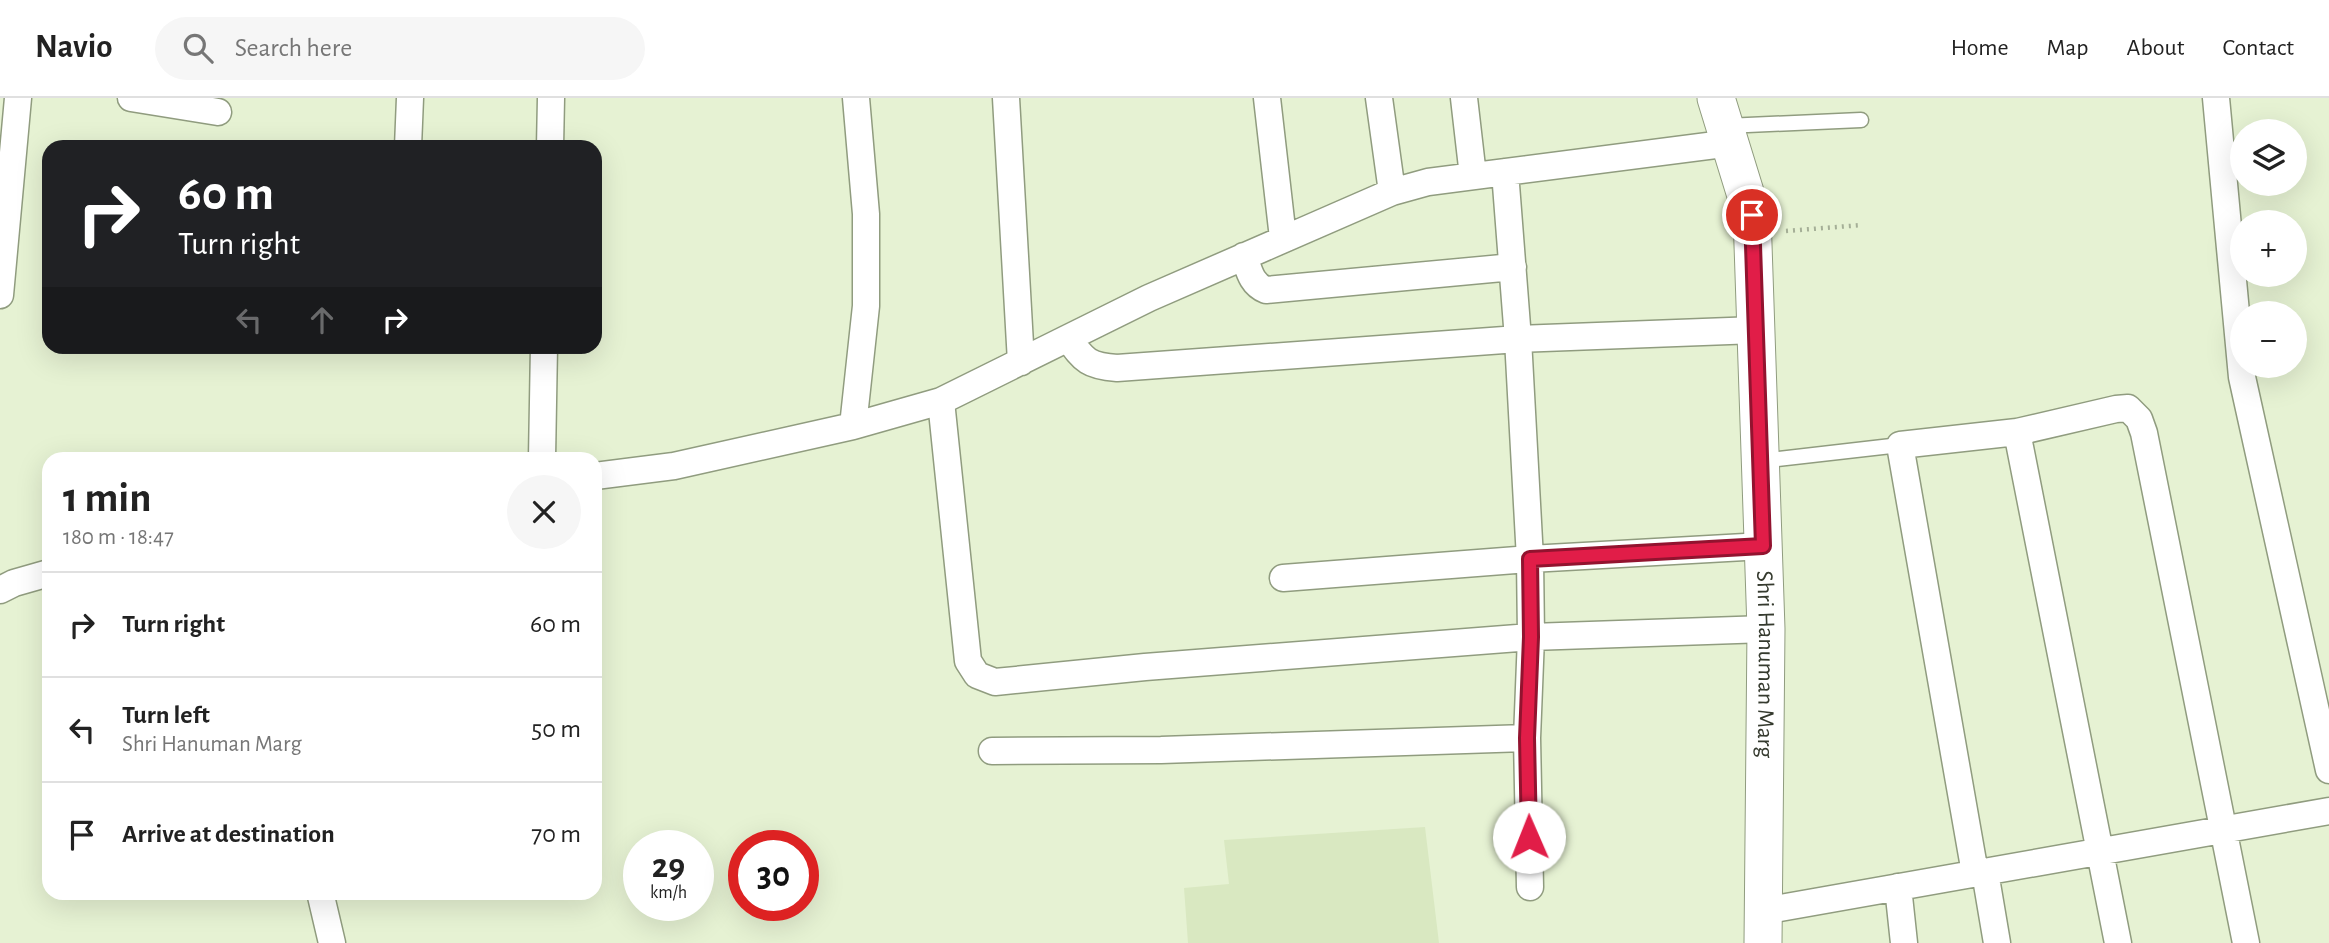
<!DOCTYPE html>
<meta charset="utf-8">
<style>
body{margin:0;font-family:"Alegreya Sans",sans-serif;background:#f6f6f6;color:#222;height:100vh;display:flex;flex-direction:column;font-size:26px;white-space:nowrap}
*{box-sizing:border-box;margin:0}
p{font-size:23px;color:#767676}
.icon{flex:none;width:38px;height:38px;fill:none;stroke:currentColor;stroke-width:2;stroke-linecap:round;stroke-linejoin:round}
.map{position:relative;flex:1;overflow:hidden}
.sheet{position:absolute;left:42px;top:354px;width:560px;height:448px;display:flex;flex-direction:column;background:#fff;border-radius:21px;box-shadow:0 7px 28px #0002}
.sheet>*{flex:none}
.hud{position:absolute;left:42px;top:42px;width:560px;height:214px;border-radius:21px;box-shadow:0 7px 28px #0002;background:#202124;color:#fff;overflow:hidden}
.fabs{position:absolute;left:2230px;top:21px;display:grid;gap:14px}
.fabs a{display:grid;place-items:center;width:77px;height:77px;border-radius:50%;background:#fff;box-shadow:0 7px 28px #0002;font-size:35px}
.speed{position:absolute;left:623px;top:732px;display:flex;gap:14px;font-size:35px;font-weight:700;text-align:center}
.speed>*{display:grid;place-content:center;width:91px;height:91px;border-radius:50%;background:#fff;box-shadow:0 7px 28px #0002;line-height:1}
.speed small{font-size:18px;font-weight:400}
.speed .limit{border:10px solid #d22;background:#fff;color:#111}
.pin{position:absolute;display:grid;place-items:center;width:60px;height:60px;color:#fff;margin:-30px;border:4px solid #fff;border-radius:50%;box-shadow:0 2px 7px #0007}
.me{position:absolute;width:77px;margin:-38px;rotate:359deg;stroke-linejoin:round;filter:drop-shadow(0 0 5px #0008)}
.turn{display:flex;align-items:center;gap:24px;height:147px;padding:0 21px;font-size:32px}
.turn .icon{width:91px;height:91px;stroke-width:2.5}
.turn b{display:block;font-size:49px;line-height:60px}
.lanes{display:flex;align-items:center;height:66px;padding:0 21px;background:#0003;justify-content:center;gap:35px;direction:ltr}
.lanes .off{opacity:.35}
.round{display:grid;place-items:center;flex:none;width:74px;height:74px;border-radius:37px;background:#f6f6f6}
.head{display:flex;align-items:center;justify-content:space-between;height:119px;padding:0 21px}
h1{font-size:42px;font-weight:700;line-height:52px}
ul{padding:0;list-style:none}
li{display:flex;align-items:center;gap:21px;height:105px;padding:0 21px;border-top:2px solid #e0e0e0}
li div{flex:1}
li b{display:block;font-size:26px}
li em{font-style:normal}
header{display:flex;align-items:center;gap:42px;box-sizing:border-box;height:98px;padding:0 35px;background:#fff;border-bottom:2px solid #e0e0e0}
header strong{font-size:33px}
nav{display:flex;gap:38px;margin-inline-start:auto;font-size:24px}
.search{width:490px;height:63px;background:#f6f6f6;display:flex;align-items:center;gap:18px;box-sizing:border-box;padding:0 24px;border-radius:38px;color:#767676;font-size:26px}
.map>svg:first-child{display:block}
.built{fill:#d9e8c1}
.lines{fill:none;stroke-linecap:round;stroke-linejoin:round}
.lane-casing{stroke:#909c7f;stroke-width:17}
.street-casing{stroke:#909c7f;stroke-width:29}
.secondary-casing{stroke:#909c7f;stroke-width:39}
.path{stroke:#a5af97;stroke-width:4.5;stroke-dasharray:2 5;stroke-linecap:butt}
.lane{stroke:#fff;stroke-width:14}
.street{stroke:#fff;stroke-width:26}
.secondary{stroke:#fff;stroke-width:37}
.route-casing{stroke:#92132f;stroke-width:18}
.route{stroke:#e11d48;stroke-width:12}
.labels{text-anchor:middle;dominant-baseline:central;stroke-width:7;stroke-linejoin:round;paint-order:stroke}
.street-label{font-size:24px;fill:#353a2e;stroke:#f4fee5}
</style>
<header>
<strong>Navio</strong>
<div class="search"><svg class="icon" aria-label="search" viewBox="0 0 24 24"><circle cx="10" cy="10" r="6"/><path d="M15 15l6 6"/></svg>Search here</div>
<nav><a>Home</a><a>Map</a><a>About</a><a>Contact</a></nav>
</header>
<div class="map">
<svg width="2329" height="845" viewBox="0 0 2329 845">
<rect width="100%" height="100%" fill="#e6f2d3"/>
<path class="built" d="M1425,729L1439,845H1188L1184,790L1229,786L1224,742Z"/>
<g class="lines">
<defs>
<path id="lane" d="M1726,28L1861,22
M1760,363L1900,347"/>
<path id="street" d="M131,0L218,14
M1006,0L1021,264
M1267,0L1283,140
M1379,0L1392,94
M1464,0L1473,78
M2216,0L2242,279L2329,672
M408,49L410,0
M550,49L551,0
M1505,74L1518,241L1530,461L1531,539L1527,640L1530,789
M1244,158C1249,172 1251,186 1266,192L1513,169
M0,197L18,0
M1068,240C1084,263 1089,268 1117,270L1518,241L1756,232
M941,303L968,563L977,577L995,584L1145,569L1531,539L1766,531
M853,328L866,208V116L856,0
M2017,334L2118,845
M542,360L544,248
M595,378L674,368L853,328L941,303L1149,200L1392,94L1428,84L1731,45
M1283,480L1530,461L1763,448
M0,492L14,485L49,475
M992,653L1161,652L1527,640
M1985,774L1997,845
M1975,775L1900,347L2017,334L2116,311L2128,310L2139,321L2144,335L2246,845
M1898,789L1904,845
M320,794L332,845
M1763,813L2329,713"/>
<g id="secondary">
<path id="s1" d="M1716,0L1752,117L1766,531L1763,845"/>
</g>
</defs>
<use href="#lane" class="lane-casing"/>
<use href="#street" class="street-casing"/>
<use href="#secondary" class="secondary-casing"/>
<path class="path" d="M1786,133L1862,127"/>
<use href="#lane" class="lane"/>
<use href="#street" class="street"/>
<use href="#secondary" class="secondary"/>
</g>
<g class="lines">
<defs>
<path id="route" d="M1529,739L1527,640L1531,539L1530,461L1763,448L1752,117"/>
</defs>
<use href="#route" class="route-casing"/>
<use href="#route" class="route"/>
</g>
<g class="labels">
<g class="street-label">
<text stroke="none"><textPath href="#s1" startOffset="572">Shri Hanuman Marg</textPath></text>
</g>
</g>
</svg>
<div class="fabs">
<a><svg class="icon" aria-label="layers" viewBox="0 0 24 24"><path d="M12 4l9 5-9 5-9-5zM3 14l9 5 9-5"/></svg></a>
<a>+</a>
<a>−</a>
</div>
<div class="speed"><div>29<small>km/h</small></div><div class="limit">30</div></div>
<div class="pin" style="left:1752px;top:117px;background:#d93025"><svg class="icon" aria-label="arrive" viewBox="0 0 24 24"><path d="M6 21V4h12l-3 4 3 4H6"/></svg></div>
<svg class="me" style="left:1529px;top:739px" viewBox="-20 -20 40 40"><circle r="19" fill="#fff"/><path d="M0-13L10 11 0 6-10 11z" fill="#e11d48"/></svg>
<div class="hud">
<div class="turn"><svg class="icon" aria-label="right" viewBox="0 0 24 24"><path d="M7 20v-9h11M14 6l5 5-5 5"/></svg><div><b>60 m</b>Turn right</div></div>
<div class="lanes"><svg class="icon off" aria-label="left" viewBox="0 0 24 24"><path d="M17 20v-9H6M10 6l-5 5 5 5"/></svg><svg class="icon off" aria-label="ahead" viewBox="0 0 24 24"><path d="M12 20V5M6 11l6-6 6 6"/></svg><svg class="icon" aria-label="right" viewBox="0 0 24 24"><path d="M7 20v-9h11M14 6l5 5-5 5"/></svg></div>
</div>
<section class="sheet">
<div class="head"><div><h1>1 min</h1><p>180 m · 18:47</p></div><a class="round"><svg class="icon" aria-label="close" viewBox="0 0 24 24"><path d="M6 6l12 12M18 6L6 18"/></svg></a></div>
<ul>
<li><svg class="icon" aria-label="right" viewBox="0 0 24 24"><path d="M7 20v-9h11M14 6l5 5-5 5"/></svg><div><b>Turn right</b></div><em>60 m</em></li>
<li><svg class="icon" aria-label="left" viewBox="0 0 24 24"><path d="M17 20v-9H6M10 6l-5 5 5 5"/></svg><div><b>Turn left</b><p>Shri Hanuman Marg</p></div><em>50 m</em></li>
<li><svg class="icon" aria-label="arrive" viewBox="0 0 24 24"><path d="M6 21V4h12l-3 4 3 4H6"/></svg><div><b>Arrive at destination</b></div><em>70 m</em></li>
</ul>
</section>
</div>
